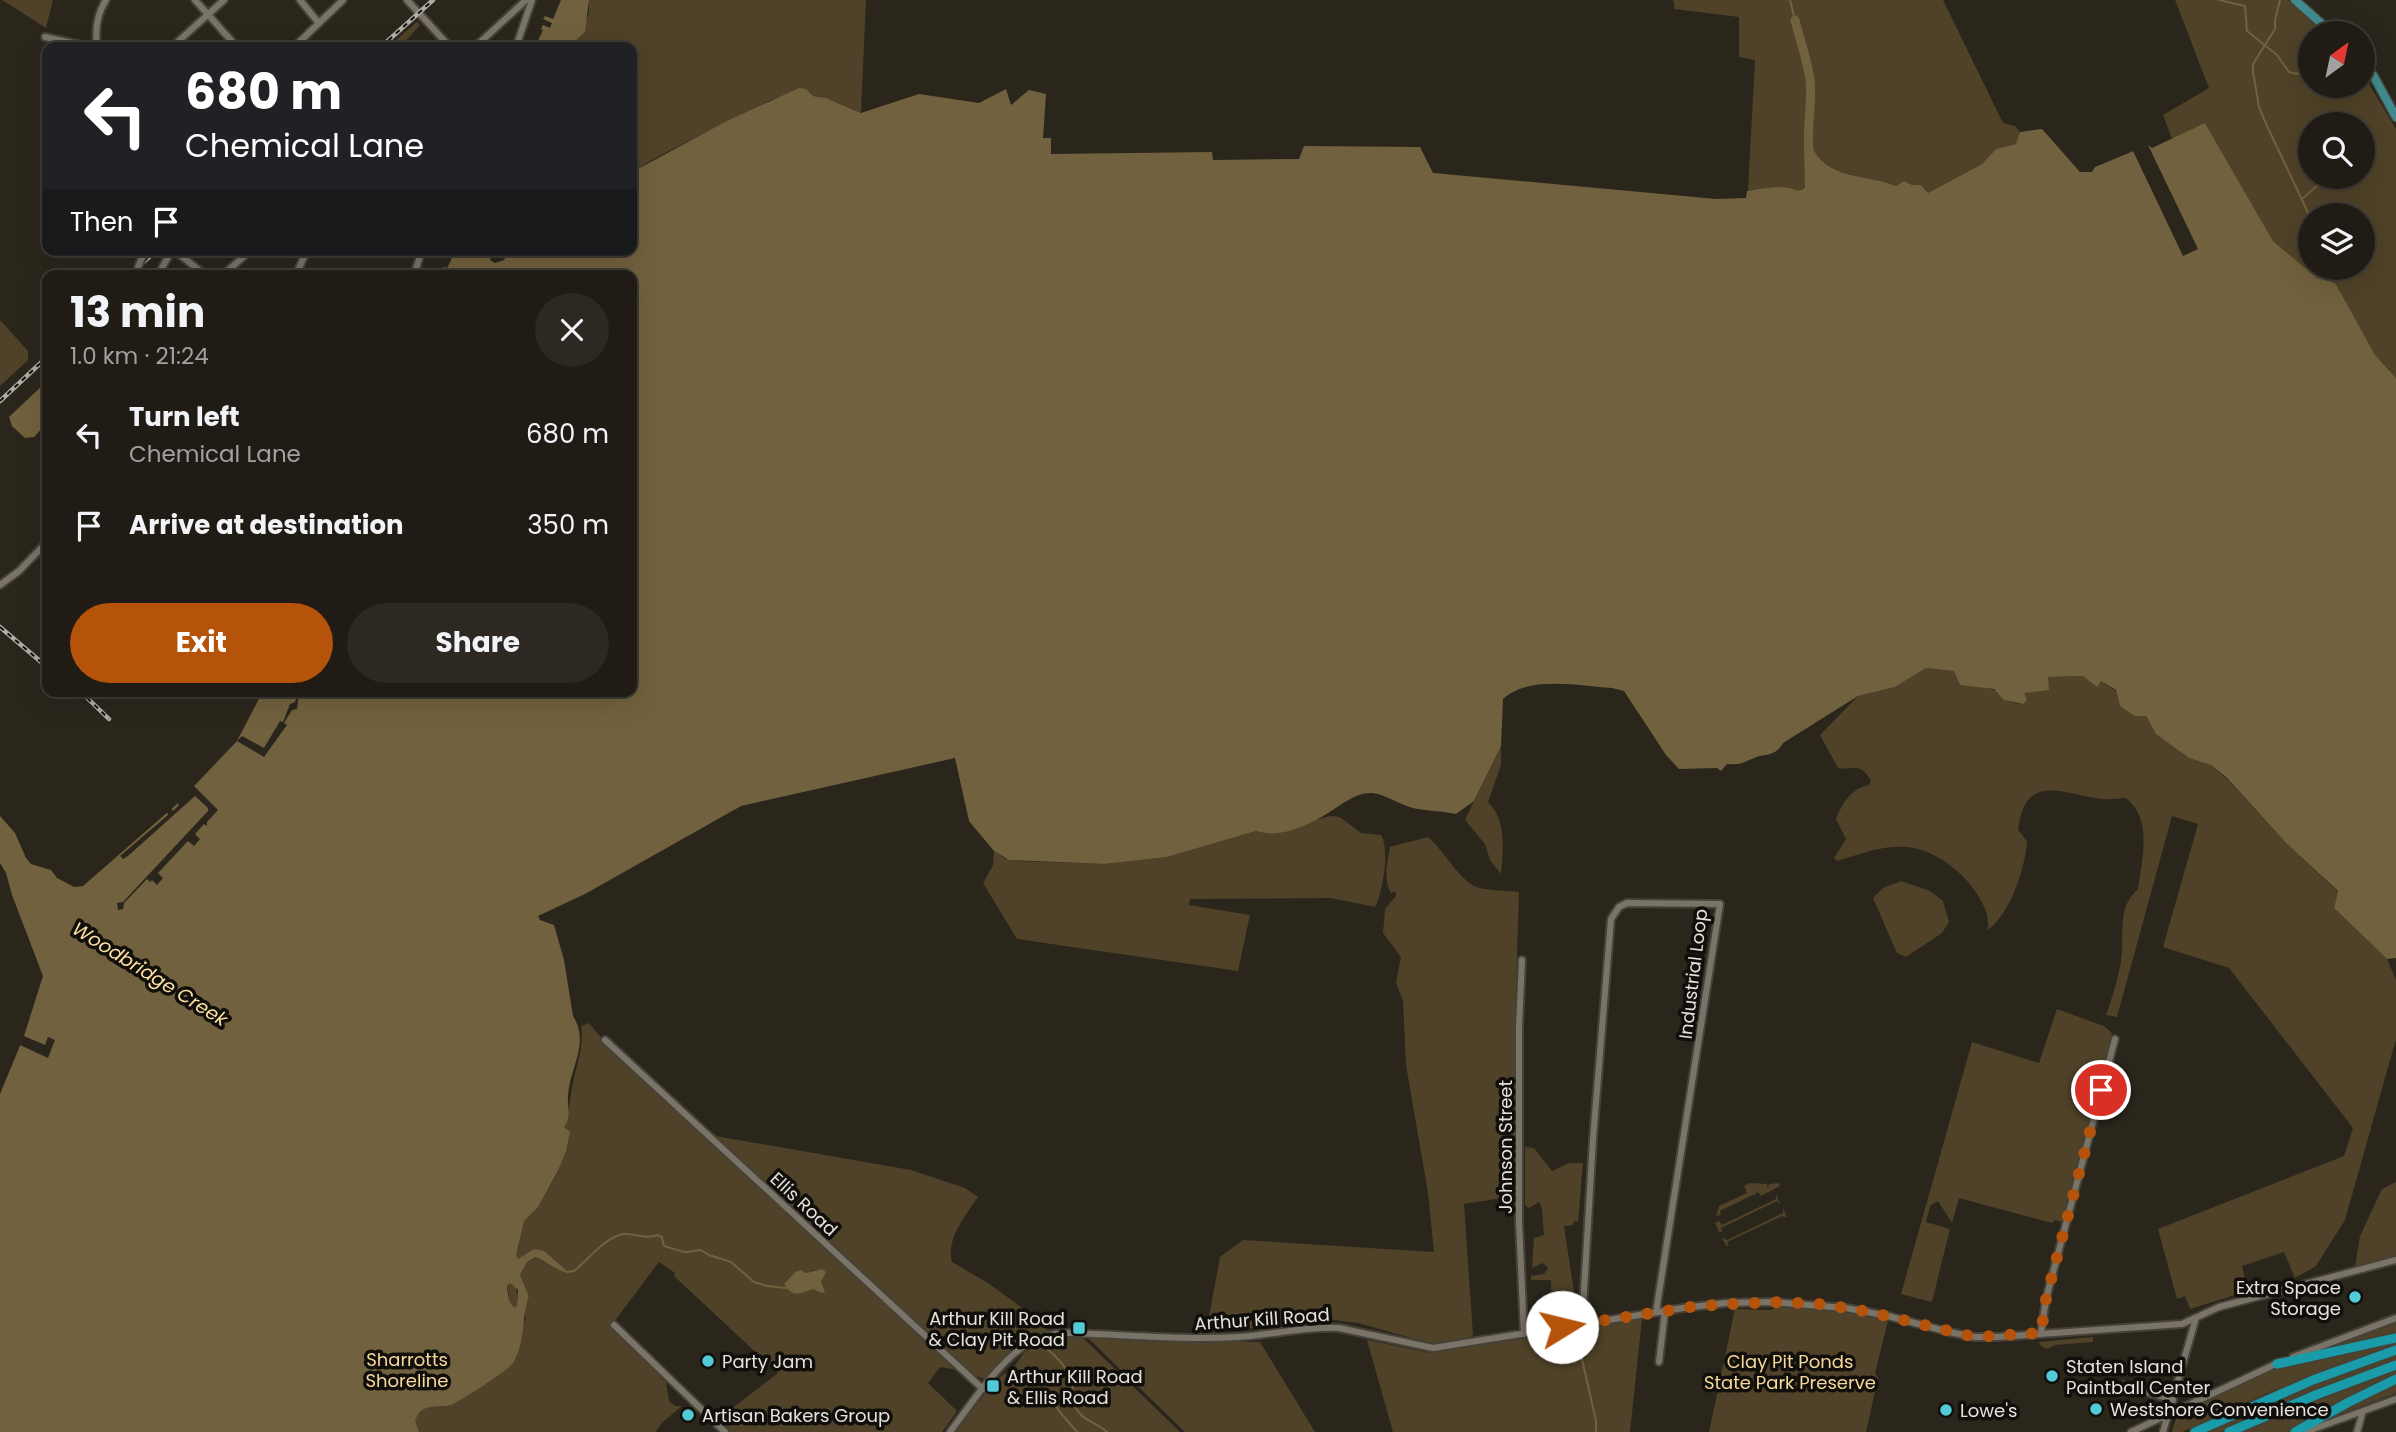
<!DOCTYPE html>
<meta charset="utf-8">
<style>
body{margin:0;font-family:Poppins,sans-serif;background:#2d2922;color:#f1f3f6;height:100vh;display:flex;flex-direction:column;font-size:26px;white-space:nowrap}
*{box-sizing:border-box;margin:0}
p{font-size:23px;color:#a2a1a0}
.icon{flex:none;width:38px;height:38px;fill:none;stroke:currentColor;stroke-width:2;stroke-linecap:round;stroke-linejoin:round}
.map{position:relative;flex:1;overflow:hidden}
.details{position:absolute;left:42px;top:270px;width:595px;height:427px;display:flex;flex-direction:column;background:#201c15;border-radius:14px;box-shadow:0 7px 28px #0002,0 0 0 2px #3d3a34}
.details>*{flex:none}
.top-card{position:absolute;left:42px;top:42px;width:595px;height:214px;border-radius:14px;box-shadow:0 7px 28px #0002,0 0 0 2px #3d3a34;background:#202124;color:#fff;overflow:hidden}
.needle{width:46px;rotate:33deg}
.controls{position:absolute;left:2298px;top:21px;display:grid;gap:14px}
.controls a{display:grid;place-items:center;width:77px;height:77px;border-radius:50%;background:#201c15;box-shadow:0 7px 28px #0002,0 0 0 2px #3d3a34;font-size:35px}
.pin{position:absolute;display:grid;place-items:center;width:60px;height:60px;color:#fff;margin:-30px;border:4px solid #fff;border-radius:50%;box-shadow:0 2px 7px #0007}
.me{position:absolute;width:77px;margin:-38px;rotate:81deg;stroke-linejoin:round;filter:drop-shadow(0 0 5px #0008)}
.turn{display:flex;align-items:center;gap:24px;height:147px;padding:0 28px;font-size:32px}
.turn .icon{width:91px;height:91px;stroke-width:2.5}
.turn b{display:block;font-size:49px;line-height:60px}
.then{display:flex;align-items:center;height:66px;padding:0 28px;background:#0003;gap:14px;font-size:26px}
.round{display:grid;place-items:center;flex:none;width:74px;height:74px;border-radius:37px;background:#2d2922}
.overview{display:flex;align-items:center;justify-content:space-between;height:119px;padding:0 28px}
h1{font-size:42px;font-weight:700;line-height:52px}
.primary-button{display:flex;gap:14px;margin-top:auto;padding:14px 28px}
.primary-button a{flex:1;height:80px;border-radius:42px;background:#b45309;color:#fff;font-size:28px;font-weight:700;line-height:80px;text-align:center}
.primary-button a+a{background:#2d2922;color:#f1f3f6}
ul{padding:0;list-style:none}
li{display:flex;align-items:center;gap:21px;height:91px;padding:0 28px}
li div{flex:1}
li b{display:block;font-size:26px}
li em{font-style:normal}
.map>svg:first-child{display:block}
.green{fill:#4f4228;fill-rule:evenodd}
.water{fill:#72613e;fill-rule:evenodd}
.pier{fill:#2a261c}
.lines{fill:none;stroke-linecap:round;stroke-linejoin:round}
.stream{stroke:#72613e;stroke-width:2}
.river{stroke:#72613e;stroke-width:9}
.minor-casing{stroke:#454239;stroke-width:10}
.major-casing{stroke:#454239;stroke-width:11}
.highway-casing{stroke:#454239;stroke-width:12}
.minor{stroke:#797368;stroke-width:6}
.major{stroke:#408b8f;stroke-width:8}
.highway{stroke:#1a9ba9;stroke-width:9}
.rail-casing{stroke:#b0ada5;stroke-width:4.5}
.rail{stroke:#110f0b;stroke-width:2;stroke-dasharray:5;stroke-linecap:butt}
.minor-bridge-casing{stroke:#454239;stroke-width:10;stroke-linecap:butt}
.minor-bridge{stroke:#797368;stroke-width:6}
.route{stroke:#b45309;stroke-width:12;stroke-dasharray:0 21.6}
.poi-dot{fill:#52cbd9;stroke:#110f0b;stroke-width:2.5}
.labels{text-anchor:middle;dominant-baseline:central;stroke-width:7;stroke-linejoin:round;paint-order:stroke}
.street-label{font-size:18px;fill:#e5e2dc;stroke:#110f0b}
.poi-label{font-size:18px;fill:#e5e2dc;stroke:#110f0b;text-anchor:start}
.park-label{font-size:18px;fill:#f6d89a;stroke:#110f0b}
.water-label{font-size:19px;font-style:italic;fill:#fddfa1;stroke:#110f0b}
</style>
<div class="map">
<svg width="2396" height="1432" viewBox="0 0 2396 1432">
<rect width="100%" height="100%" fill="#2a261c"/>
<path class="green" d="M2,0H53L46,28Z
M589,0H866L861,113C846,107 832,98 815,96C805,95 788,95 777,98C768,100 758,109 748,113C709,131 669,149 632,172V47H572L589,14Z
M1671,0H1943L2003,123L2015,126L2020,132L2017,144L1996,149L1982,164L1928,193L1921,185H1912L1904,181L1896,186C1866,173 1827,181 1811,145L1805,146V189L1797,192L1787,187L1748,190L1755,60L1739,57V17L1674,9V1Z
M2175,0H2288L2324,33H2310V86H2362L2363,74L2396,129V378L2375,355L2336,284L2318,280L2273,241L2205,123L2172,139L2163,115L2209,88ZM2310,124H2362V177H2310ZM2310,215H2362V268H2310Z
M417,22L420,25L400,47H388Z
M0,320L28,351V360L0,386Z
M1926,668L1955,671L1960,685C1970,686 1981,686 1991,689C2004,693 2000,703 2023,704V693L2048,677L2083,676L2101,681L2116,691L2120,706L2134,716H2146L2157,734L2189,758L2211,765L2229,781L2287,844L2338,892L2334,908L2387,959L2396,980V1039L2345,1220L2316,1266L2295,1278L2284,1252L2242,1266L2248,1291L2190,1309L2185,1296L2177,1299L2158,1229L2344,1156L2353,1128L2229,968L2163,947L2198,824L2172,816L2117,1017L2106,1015C2112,998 2118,980 2121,961C2125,935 2116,908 2138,889C2142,858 2153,820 2126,798C2119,798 2111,800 2103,799C2064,795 2025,770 2018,830L2027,841C2025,869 2011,912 1988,930C1988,923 1988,915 1985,909C1973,879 1939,850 1907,847C1883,845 1860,854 1837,861L1834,858L1846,839L1836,819C1843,802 1851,789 1869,785L1871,781C1860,761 1854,771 1838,768L1820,735L1858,696L1895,687Z
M1501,746V765L1488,802C1507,820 1503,850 1501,874L1490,860L1485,844L1465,820Z
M1331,816L1340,817L1361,833L1381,835C1390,849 1383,892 1375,907L1331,898L1190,899L1189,905L1250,915L1238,971L1017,939L983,883L993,865L994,851L1004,858L1015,861L1104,864L1167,857L1256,831C1282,840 1306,820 1331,816Z
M1428,837C1443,849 1462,885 1480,888C1492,891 1506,890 1519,892L1515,1017L1514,1196L1464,1204L1473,1335L1471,1337L1433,1344L1358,1323L1334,1320L1206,1333L1220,1257L1243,1240L1434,1252L1428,1193L1406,1065L1403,1001L1396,982L1401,957L1383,933L1385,909L1396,896L1395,891L1391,893C1383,880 1387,862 1390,847Z
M1901,881L1930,891L1943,901L1949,922L1942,933L1906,957L1897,953L1873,898L1883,888Z
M2057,1009L2104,1026L2112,1033L2062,1222L2055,1220L2052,1223L1959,1198L1952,1223L1938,1201L1930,1206L1926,1222L1950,1229L1932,1302L1901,1294L1972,1042L2039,1063Z
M589,1023L604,1041L958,1370L940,1367L928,1383L957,1411L942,1432H729L717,1420L778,1373L674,1276L675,1273L659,1262L611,1326L666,1382L669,1401L675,1406H682L663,1422L655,1432H322L526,1320L524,1310L529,1296L520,1275L527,1262L535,1257L568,1272L534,1249L513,1279C517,1289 518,1295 517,1306L514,1308L510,1304L507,1283L519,1246L520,1235L524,1220L538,1207L557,1174L569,1137L564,1127C570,1114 569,1101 572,1088C576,1065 584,1049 581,1026ZM815,1270L823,1276L819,1290L813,1289L792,1292L784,1284L795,1272L806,1273Z
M710,1135L911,1170L965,1188L978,1197C966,1215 946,1238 952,1262L988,1283L1047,1326V1331C1014,1339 1010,1354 988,1378L985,1379L971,1374Z
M1525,1147L1534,1148L1552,1171L1569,1163H1583L1578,1222L1574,1221L1573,1225L1564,1226L1576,1305L1574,1319L1552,1323L1551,1280H1531V1276L1544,1274L1548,1268L1543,1263L1532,1268L1534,1238L1544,1235L1542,1209L1539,1202L1529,1208L1525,1205Z
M2396,1182V1255L2355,1267L2360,1236L2382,1189Z
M1750,1183L1767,1184L1768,1189L1769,1184L1779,1183L1780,1186L1761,1196L1758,1192L1755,1194L1720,1211L1721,1215L1716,1216L1719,1206L1747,1193L1744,1186Z
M1776,1194L1780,1204L1777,1201L1721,1228L1722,1232H1719L1715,1223L1719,1221L1722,1225L1776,1199Z
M1783,1208L1787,1218L1782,1216L1727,1242L1729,1245L1726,1246L1722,1237L1727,1240L1783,1213Z
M1778,1307L1829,1309L1888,1321L1875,1373L1878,1378L1866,1432H1709L1735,1309L1771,1310Z
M1642,1319L1630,1432H1393L1367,1340L1431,1353Z
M2396,1323V1334L2325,1349V1348Z
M1075,1335L1082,1337L1180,1432H954L975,1405L1003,1374C1015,1372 1017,1359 1026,1351C1040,1340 1058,1338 1075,1335Z
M2093,1337V1342L2055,1345L2047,1349L2041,1346L2039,1342Z
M1088,1338L1161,1342H1260L1315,1432H1185Z
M2396,1341V1345L2272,1391L2182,1432H2172L2178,1411L2281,1365Z
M2396,1355V1362L2221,1432H2203L2287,1395Z
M2396,1371V1376L2321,1413L2288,1432H2242L2317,1400Z
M2396,1382V1393L2325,1420L2350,1404Z"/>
<path class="water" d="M561,0H589L585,32L575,41L572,47H537L536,45L543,30L541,29L543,25L550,28L552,23L543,19L545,16L553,19Z
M799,88L806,89L813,96L826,98L861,113L919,94L979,103L1006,89L1011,105L1029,90L1046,94L1043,138H1051V154L1212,152L1213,160L1299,159L1304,146L1420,147L1433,173L1716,199L1746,198L1747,191C1759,189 1771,187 1783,187C1793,187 1796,194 1805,188L1804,146L1811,145C1827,181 1865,173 1896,186L1904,181L1912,185H1921L1928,193L1982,164L1996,149L2016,144L2020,132L2042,129L2080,172H2092L2095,167L2148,145L2152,148L2205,123L2273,241L2318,279L2331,276V282L2336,284L2375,355L2396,378V958L2387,959L2334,908L2338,891L2287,844L2227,778L2211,765L2189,758L2156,734L2146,716H2134L2120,706L2116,690L2101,681L2097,687L2083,676L2048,677L2049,690L2024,693L2027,700L2023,704L2004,700L1994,689L1960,685L1954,671L1926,668L1895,687L1858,696L1783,743C1774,758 1766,753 1754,758C1741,763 1742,765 1727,764L1721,771L1717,768L1679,769L1666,755L1624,691L1612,688C1580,686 1528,675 1503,699L1501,746L1474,801L1456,814C1442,811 1426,811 1413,808C1401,805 1384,794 1372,793C1356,792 1341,805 1328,813C1308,826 1278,839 1256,831L1167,857L1104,864L1009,860L994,851L969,821L955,758L741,806L585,894L538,916L540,920L554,925L564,960L573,1016C590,1043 570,1067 568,1095C567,1107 572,1116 564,1127L570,1132L566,1151L557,1173L538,1207L524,1221L516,1256L518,1259L534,1249L544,1251L569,1273C558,1272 547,1261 535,1257L527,1262L520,1275L529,1296C521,1317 526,1342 513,1363C510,1369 459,1402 451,1405C443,1407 431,1405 424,1409C419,1411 417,1416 415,1421L419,1432H0V1094L24,1036L43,976L12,895L6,873L0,863V816L15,833L26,858L31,864L51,870L57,878L74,887L83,886L177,804L237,741L263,691H632V275H445L441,272L443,267L447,268L456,250H493L490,260L495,263L504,260L509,250H632V172L727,121ZM510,1283L518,1290L517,1306L514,1307C508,1302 508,1294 507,1286Z
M44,384L47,386V423L34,437L25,438L12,426L9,417Z
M822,1269L826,1272L821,1282L825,1292L822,1293L813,1289C801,1293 793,1299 784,1284L795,1272L801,1270L806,1273Z"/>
<path class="pier" d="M2148,145L2198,249L2183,256L2133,151Z
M299,691L297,709L292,710L284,723L287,725L264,757L237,741L242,736L264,748L280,721L283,722L290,704L295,702Z
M194,786L218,810L207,822V826L204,824L195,834L200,839L194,846L188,841L158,873L163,878L157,885L152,880L150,882L147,879L124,903L123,909L118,910L117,903L123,902L208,811V808L195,796L128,856L123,859L120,856L168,815L166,809L170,806L173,811L179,805L176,801Z
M24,1036L45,1045L48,1037L55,1040L48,1058L20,1045Z"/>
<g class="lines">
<path class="stream" d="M1790,0L1795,20
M2219,0L2245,6L2247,31L2277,55L2289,72L2297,74L2303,69L2304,60
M2280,0L2275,20V29L2253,64V72L2259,107L2267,126L2310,217
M2302,199L2327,177
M2331,276L2335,268
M567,1272L574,1271C589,1259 605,1237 624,1234C636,1233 646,1240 657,1235L662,1237L664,1246C669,1247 681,1252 685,1252C690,1253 696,1250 701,1250L709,1255L731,1262L754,1282L767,1286L786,1288
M1577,1337L1596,1421V1432
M1046,1348C1059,1359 1069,1369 1072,1385C1073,1393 1073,1401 1076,1408C1082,1421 1097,1422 1107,1432
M1051,1395L1059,1411L1077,1432"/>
<path class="river" d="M1795,20C1800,40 1807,60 1810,79C1813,105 1805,132 1810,156"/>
<defs>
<path id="minor" d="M195,0L237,47
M300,0L318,22
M407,0L450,47
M45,37L91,47
M97,47C95,31 97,14 106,0
M172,47L224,0
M294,47L343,0
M475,47L526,0
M516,47L532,0
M174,250L205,275
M158,275L172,250
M223,275L251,250
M296,275L307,250
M414,275L422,250
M0,585L19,571L47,542
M1522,960L1519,1027V1222L1524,1334
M605,1040L983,1389
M1582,1324L1593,1139L1611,919L1619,907L1627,903L1720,904L1656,1312
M614,1325L725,1432
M2041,1333L2046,1299L2115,1039
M2293,1357L2396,1318
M1659,1362L1665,1311
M2124,1385L2173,1400
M950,1432C972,1403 1003,1354 1036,1339C1054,1331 1076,1333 1094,1334C1142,1336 1190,1340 1238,1337C1272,1335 1306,1326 1339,1328L1433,1348L1683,1308L1726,1303L1773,1302L1846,1308L1888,1316L1949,1332L1974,1337H1997L2182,1324L2219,1307L2396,1260
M2131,1432L2280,1362
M2163,1432L2196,1318
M2305,1432L2396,1399
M2357,1432L2363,1411"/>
<path id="major" d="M2295,0L2332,33
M2362,63L2373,75L2396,117"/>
<path id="highway" d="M2277,1364L2396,1338
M2195,1432L2313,1380L2396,1350
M2229,1432L2318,1394L2396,1365
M2295,1432L2349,1402L2396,1379"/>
</defs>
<use href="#minor" class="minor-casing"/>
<use href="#major" class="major-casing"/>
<use href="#highway" class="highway-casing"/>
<use href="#minor" class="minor"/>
<use href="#major" class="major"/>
<use href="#highway" class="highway"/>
<defs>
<path id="rail" d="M381,47L433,0
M129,275L157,250
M0,401L47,357
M0,627L47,667
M80,691L109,719"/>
</defs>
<use href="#rail" class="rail-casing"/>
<use href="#rail" class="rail"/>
<defs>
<path id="minor-bridge" d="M135,275L145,250"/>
</defs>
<use href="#minor-bridge" class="minor-bridge-casing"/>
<use href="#minor-bridge" class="minor-bridge"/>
</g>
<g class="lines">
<path class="route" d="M1562,1327L1697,1306L1773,1302L1820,1304L1870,1312L1974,1337L2041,1333L2046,1299L2101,1090"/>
</g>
<g class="poi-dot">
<circle cx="2355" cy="1297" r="7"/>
<rect x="1072" y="1321" width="14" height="14" rx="3.5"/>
<circle cx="708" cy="1361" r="7"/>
<circle cx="2052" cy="1376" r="7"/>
<rect x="986" y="1379" width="14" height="14" rx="3.5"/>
<circle cx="2096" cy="1409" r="7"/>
<circle cx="1946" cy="1410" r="7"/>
<circle cx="688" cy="1415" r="7"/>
</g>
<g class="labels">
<g class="street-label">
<text transform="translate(1693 974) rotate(-83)">Industrial Loop</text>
<text transform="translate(1505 1147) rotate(-90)">Johnson Street</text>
<text transform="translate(804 1204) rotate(43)">Ellis Road</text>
<text transform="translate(1262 1319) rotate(-4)">Arthur Kill Road</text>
</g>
<g class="poi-label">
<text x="2341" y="1287" text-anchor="end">Extra Space<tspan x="2341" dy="21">Storage</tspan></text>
<text x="1065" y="1318" text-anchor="end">Arthur Kill Road<tspan x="1065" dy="21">&amp; Clay Pit Road</tspan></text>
<text x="722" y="1361">Party Jam</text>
<text x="2066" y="1366">Staten Island<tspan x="2066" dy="21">Paintball Center</tspan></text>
<text x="1007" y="1376">Arthur Kill Road<tspan x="1007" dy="21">&amp; Ellis Road</tspan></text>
<text x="2110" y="1409">Westshore Convenience</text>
<text x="1960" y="1410">Lowe's</text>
<text x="702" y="1415">Artisan Bakers Group</text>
</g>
<g class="park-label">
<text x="407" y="1359">Sharrotts<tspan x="407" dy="21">Shoreline</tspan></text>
<text x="1790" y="1361">Clay Pit Ponds<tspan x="1790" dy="21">State Park Preserve</tspan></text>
</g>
<g class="water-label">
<text transform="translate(150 974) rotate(32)">Woodbridge Creek</text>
</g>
</g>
</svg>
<div class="controls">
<a><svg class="needle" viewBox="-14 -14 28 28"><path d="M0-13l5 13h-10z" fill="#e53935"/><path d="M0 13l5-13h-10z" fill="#a2a1a0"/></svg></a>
<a><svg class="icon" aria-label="search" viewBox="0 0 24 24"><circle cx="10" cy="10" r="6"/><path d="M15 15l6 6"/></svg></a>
<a><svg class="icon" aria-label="layers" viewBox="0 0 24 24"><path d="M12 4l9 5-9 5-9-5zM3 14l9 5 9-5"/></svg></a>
</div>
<div class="pin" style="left:2101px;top:1090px;background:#d93025"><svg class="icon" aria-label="arrive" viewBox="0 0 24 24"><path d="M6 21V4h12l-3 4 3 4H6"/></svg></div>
<svg class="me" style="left:1562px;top:1327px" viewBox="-20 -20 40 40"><circle r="19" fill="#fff"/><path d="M0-13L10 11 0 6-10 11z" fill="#b45309"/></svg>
<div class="top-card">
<div class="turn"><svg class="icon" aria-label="left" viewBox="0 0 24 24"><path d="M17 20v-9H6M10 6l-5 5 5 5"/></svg><div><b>680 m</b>Chemical Lane</div></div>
<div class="then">Then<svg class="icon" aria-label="arrive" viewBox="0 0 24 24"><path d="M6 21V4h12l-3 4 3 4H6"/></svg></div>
</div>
<section class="details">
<div class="overview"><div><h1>13 min</h1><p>1.0 km · 21:24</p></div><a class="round"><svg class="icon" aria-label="close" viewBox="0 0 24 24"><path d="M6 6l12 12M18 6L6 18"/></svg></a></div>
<ul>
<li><svg class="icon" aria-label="left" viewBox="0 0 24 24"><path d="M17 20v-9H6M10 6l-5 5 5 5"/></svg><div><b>Turn left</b><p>Chemical Lane</p></div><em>680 m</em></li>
<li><svg class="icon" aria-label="arrive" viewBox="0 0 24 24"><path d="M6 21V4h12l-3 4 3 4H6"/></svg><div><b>Arrive at destination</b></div><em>350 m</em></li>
</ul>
<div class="primary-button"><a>Exit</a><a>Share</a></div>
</section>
</div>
